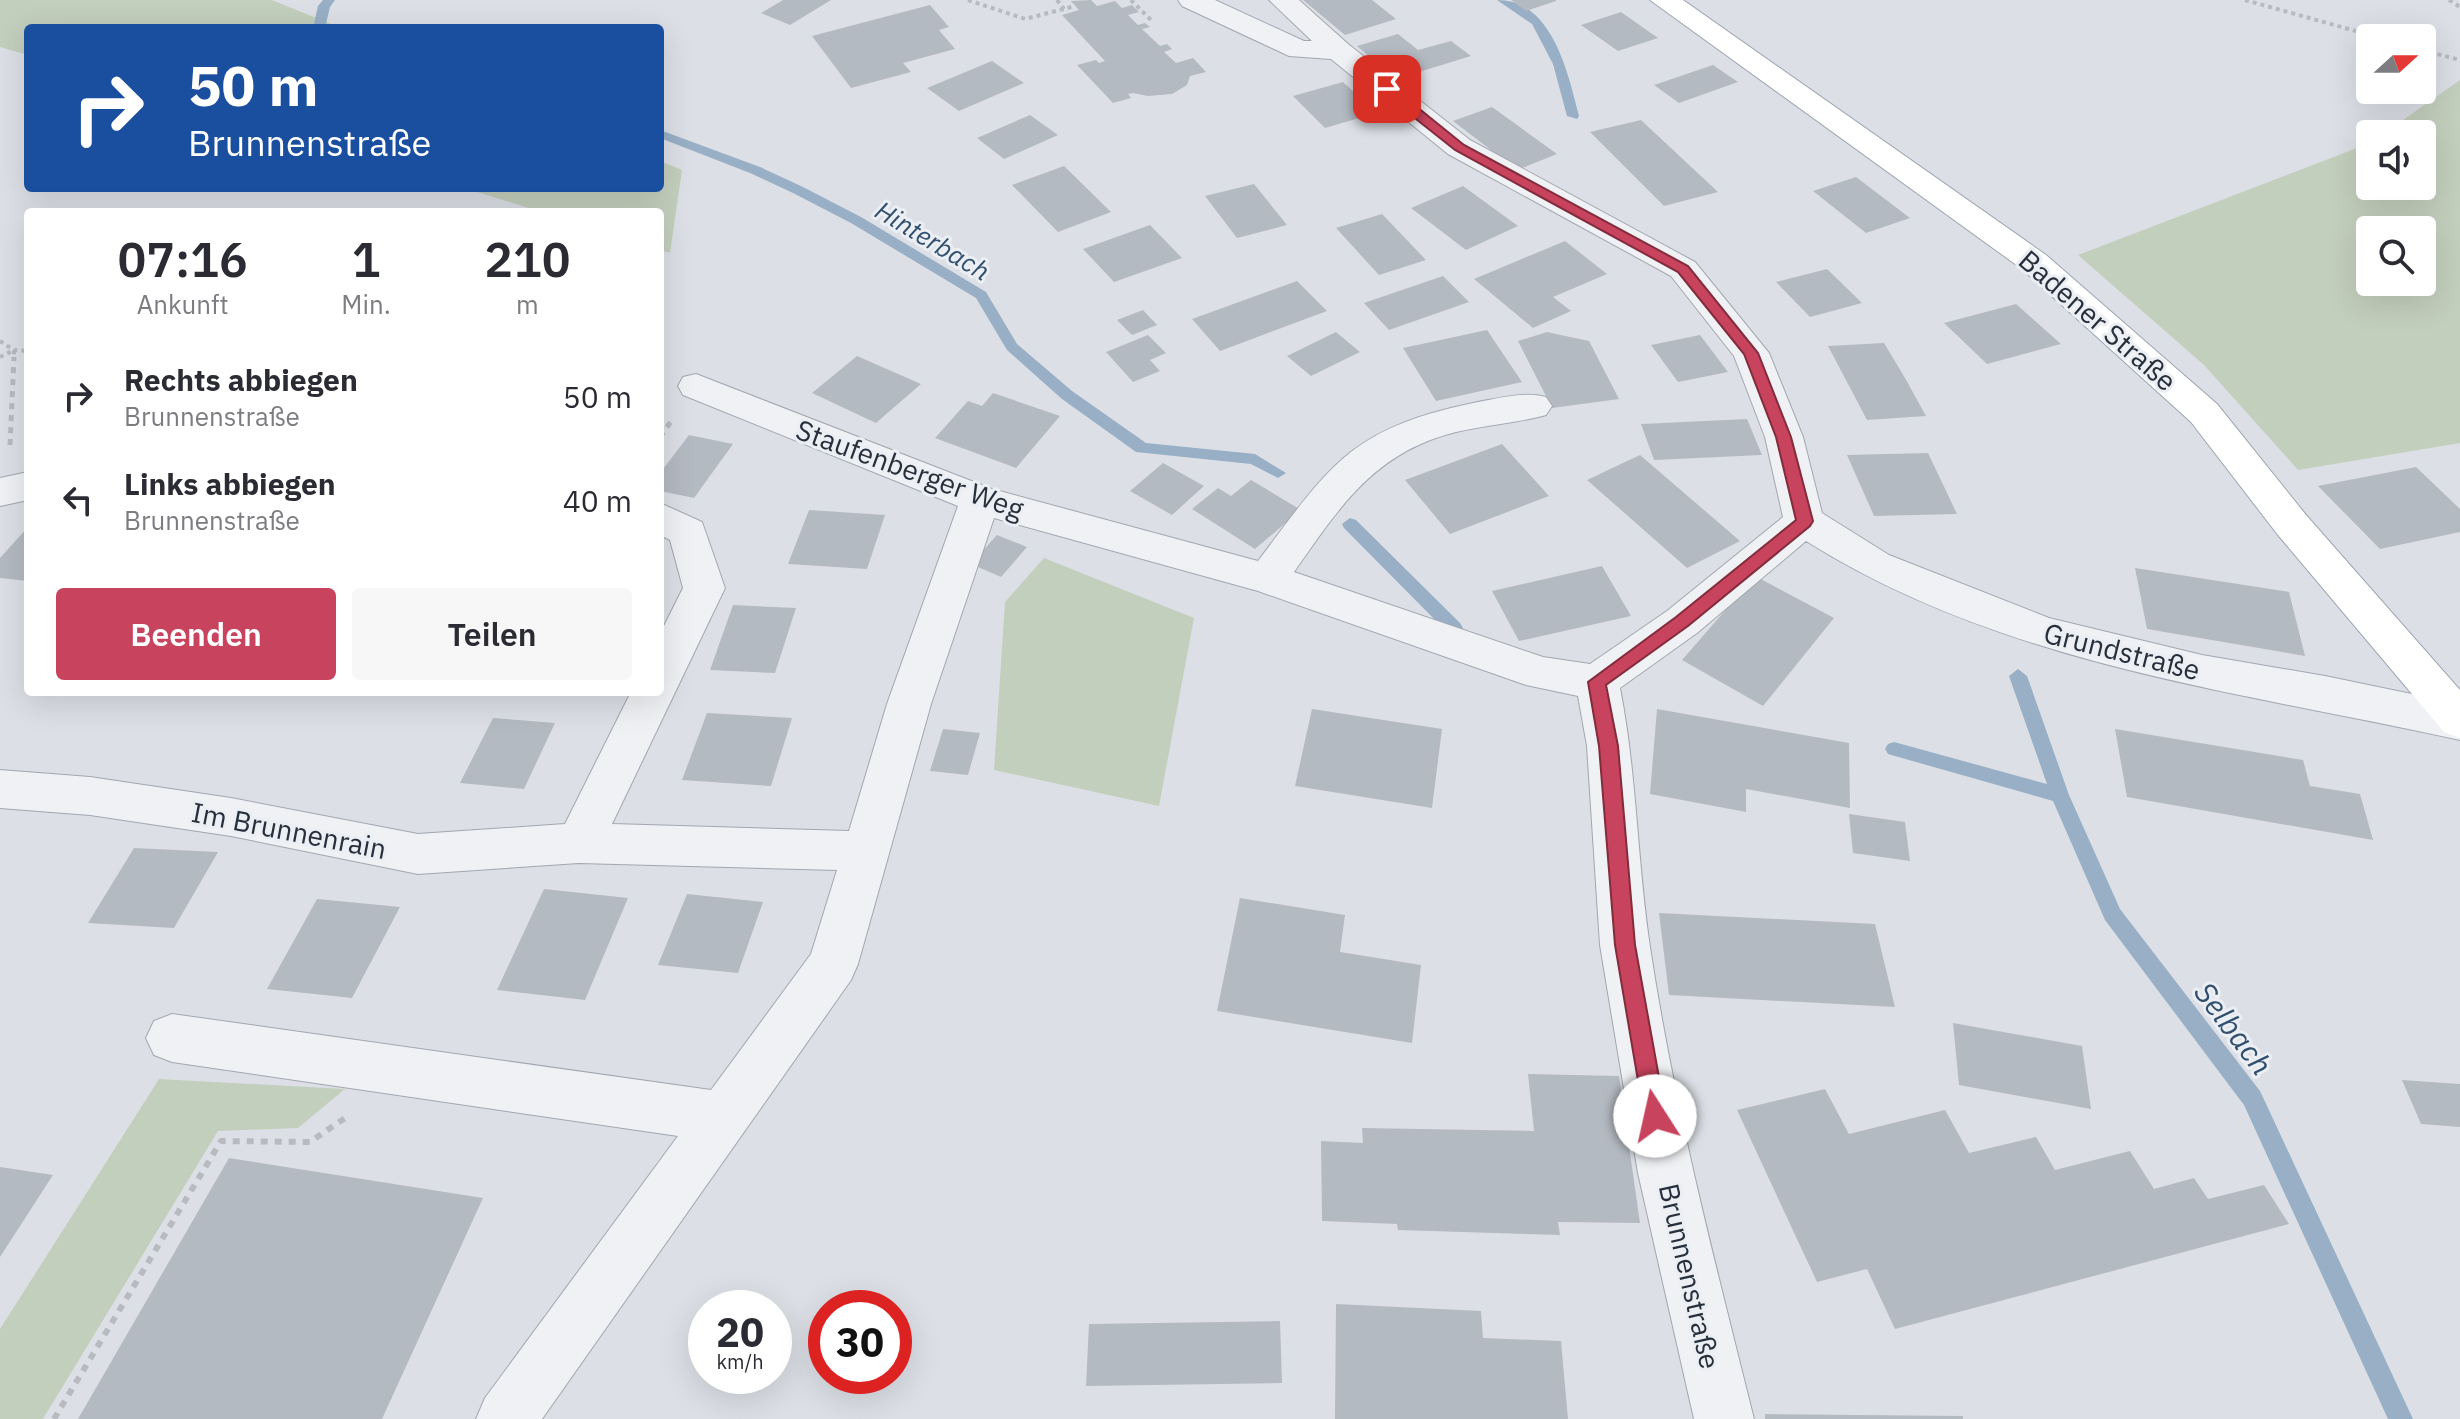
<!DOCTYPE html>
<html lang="de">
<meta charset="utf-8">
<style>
body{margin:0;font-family:"IBM Plex Sans",sans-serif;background:#f7f7f7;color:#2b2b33;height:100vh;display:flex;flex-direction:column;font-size:30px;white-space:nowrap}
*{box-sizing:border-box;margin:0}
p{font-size:26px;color:#7c7c81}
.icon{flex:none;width:44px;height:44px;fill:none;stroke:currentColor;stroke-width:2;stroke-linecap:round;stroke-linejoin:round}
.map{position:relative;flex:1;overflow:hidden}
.details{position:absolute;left:24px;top:208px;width:640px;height:488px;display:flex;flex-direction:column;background:#fff;border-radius:8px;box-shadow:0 8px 32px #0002}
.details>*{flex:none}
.hud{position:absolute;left:24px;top:24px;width:640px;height:168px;border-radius:8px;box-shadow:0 8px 32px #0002;background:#1a4fa0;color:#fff;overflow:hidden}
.needle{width:52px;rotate:69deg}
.tools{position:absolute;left:2356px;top:24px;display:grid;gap:16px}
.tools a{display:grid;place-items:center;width:80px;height:80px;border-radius:8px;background:#fff;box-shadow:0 8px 32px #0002;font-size:40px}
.speed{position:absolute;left:688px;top:1290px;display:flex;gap:16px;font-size:40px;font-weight:700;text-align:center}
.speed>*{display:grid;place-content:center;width:104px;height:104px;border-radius:50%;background:#fff;box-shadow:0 8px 32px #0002;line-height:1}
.speed small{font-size:20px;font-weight:400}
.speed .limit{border:12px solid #d22;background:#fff;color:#111}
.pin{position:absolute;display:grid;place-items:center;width:68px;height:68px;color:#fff;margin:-34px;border-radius:16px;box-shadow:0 4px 12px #0006}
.me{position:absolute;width:88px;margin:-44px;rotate:350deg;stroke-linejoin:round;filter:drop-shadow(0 0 6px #0008)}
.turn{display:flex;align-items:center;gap:28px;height:168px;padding:0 32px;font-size:36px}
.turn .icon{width:104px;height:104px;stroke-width:2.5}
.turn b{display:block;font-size:56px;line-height:68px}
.eta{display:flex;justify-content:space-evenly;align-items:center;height:136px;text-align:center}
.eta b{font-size:48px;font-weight:600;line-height:56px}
.primary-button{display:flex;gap:16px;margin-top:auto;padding:16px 32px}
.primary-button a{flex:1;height:92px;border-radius:8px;background:#c8435d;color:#fff;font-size:32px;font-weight:600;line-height:92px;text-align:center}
.primary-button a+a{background:#f7f7f7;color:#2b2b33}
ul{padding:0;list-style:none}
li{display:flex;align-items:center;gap:24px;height:104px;padding:0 32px}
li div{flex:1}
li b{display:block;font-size:30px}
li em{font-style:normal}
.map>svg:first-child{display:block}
.green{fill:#c3cfbd;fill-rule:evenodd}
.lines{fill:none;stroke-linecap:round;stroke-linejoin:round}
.stream{fill:#98afc5;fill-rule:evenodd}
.building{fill:#b4bac2}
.minor-casing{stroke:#a2a7af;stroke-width:2}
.major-casing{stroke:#9ca5b1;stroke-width:2}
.path-far2{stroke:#b7bbc0;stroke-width:4;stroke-dasharray:4 4;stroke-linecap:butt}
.path-far1{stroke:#b7bbc0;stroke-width:5;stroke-dasharray:6 6;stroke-linecap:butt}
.path{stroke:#b7bbc0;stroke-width:6;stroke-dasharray:7 7;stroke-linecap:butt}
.minor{fill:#eff1f4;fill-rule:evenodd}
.major{fill:#fff;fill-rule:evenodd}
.route{fill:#c8435d;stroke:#822c3c;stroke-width:2}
.labels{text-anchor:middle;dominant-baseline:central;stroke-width:6;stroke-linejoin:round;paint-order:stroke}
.far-water-label{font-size:26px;font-style:italic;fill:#324f6e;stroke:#ebeff4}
.street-label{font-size:28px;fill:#262f3b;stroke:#ebeff4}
.water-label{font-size:30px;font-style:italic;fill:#324f6e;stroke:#ebeff4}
</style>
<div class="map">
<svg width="2460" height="1419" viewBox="0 0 2460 1419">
<rect width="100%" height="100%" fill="#dce0e6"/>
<path class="green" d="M0,0H272L341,28H28V55L0,47Z
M2460,80V443L2298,470L2204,365L2078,255L2370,143V186H2422V134H2383ZM2422,230V282H2370V230Z
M660,161L682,170L670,253L660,250V212H541L465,188H660Z
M1044,558L1194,618L1159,806L994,770L1005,602Z
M159,1079L345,1089L298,1128L218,1131L43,1419H0V1329Z"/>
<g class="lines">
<path class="stream" d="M323,0H335L330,7L325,28H313L318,6Z
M1497,0C1553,0 1568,74 1579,116L1577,119L1567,116L1553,64L1532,24Z
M660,130L760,167L803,187L861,217L986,292L1017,344L1072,391L1146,443L1255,454L1286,473L1278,478L1251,464L1136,452L1062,399L1007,350L976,298L851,223L793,193L750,173L660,138Z
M1350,518L1356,520L1460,623L1463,628L1460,633H1448L1344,528L1342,524Z
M2018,669L2027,676L2069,795L2120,909L2260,1091L2413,1419H2388L2244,1105L2105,920L2053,801L1888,754L1885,749L1888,744L1894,742L2047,784L2009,676Z"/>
</g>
<path class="building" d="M783,0H831L790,25L761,13Z
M1091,0L1097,6L1115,1L1122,8L1132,5L1139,12L1128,15L1138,25L1145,23L1150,27L1142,29L1160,46L1167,44L1172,49L1164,52L1176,63L1193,58L1206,72L1190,76L1187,85L1172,94L1148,96L1133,93L1128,94L1131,98L1113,103L1077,65L1096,60L1099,63L1105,61L1062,15L1079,10L1071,1Z
M1303,0H1372L1396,19L1345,35Z
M1511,0H1556V1L1526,11Z
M930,5L949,27L939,30L955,49L903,63L911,72L851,88L812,36Z
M1621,12L1658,38L1618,51L1581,25Z
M1398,34L1418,50L1451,41L1471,56L1396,79L1357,46Z
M992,61L1024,83L959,111L927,88Z
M1713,65L1738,82L1679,103L1654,85Z
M1343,82L1376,113L1325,128L1293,96Z
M1492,107L1557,154L1517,170L1453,121Z
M1030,115L1058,135L1004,159L977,138Z
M1641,120L1718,192L1664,206L1590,132Z
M1064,166L1111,212L1058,232L1012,185Z
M1856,177L1910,218L1866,233L1813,191Z
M1254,184L1287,225L1237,238L1205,196Z
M1463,186L1518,226L1466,250L1411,208Z
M1382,214L1426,260L1379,275L1336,228Z
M1150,225L1182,258L1114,282L1083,249Z
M1565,241L1607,274L1553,297L1571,311L1533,328L1474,279Z
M1827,269L1862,303L1810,317L1776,282Z
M1443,276L1469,302L1389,330L1364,303Z
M1297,281L1327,311L1220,351L1192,319Z
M2016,304L2061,344L1987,364L1944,323Z
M1143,310L1157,325L1132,335L1117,320Z
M1487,330L1522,382L1436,401L1403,348Z
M1336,332L1360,352L1311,376L1287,356Z
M1547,332L1589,341L1619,399L1552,408L1518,341Z
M1148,335L1166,353L1150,360L1160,371L1133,382L1106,352Z
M1700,335L1728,372L1678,382L1651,345Z
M1884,343L1905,378L1926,416L1867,420L1828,346Z
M857,356L921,384L876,423L812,393Z
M993,393L1060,416L1016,468L935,438L968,401L982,406Z
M1747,419L1762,455L1654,460L1641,424Z
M689,435L733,444L694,498L660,491V473Z
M1502,444L1549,496L1450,534L1405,480Z
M1928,453L1957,514L1874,516L1847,455Z
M1640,455L1740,541L1687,568L1587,480Z
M1163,463L1204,486L1172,515L1130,491Z
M2416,467L2460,509V532L2380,549L2318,486Z
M1251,480L1301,510L1255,549L1192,509L1218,488L1231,496Z
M809,510L885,515L867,569L788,564Z
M28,527V581L0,578V558Z
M997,535L1027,547L1001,577L971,564Z
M1602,566L1631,616L1519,641L1492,591Z
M2135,568L2289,592L2305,656L2147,629Z
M1755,576L1834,618L1763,706L1682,660Z
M733,605L796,608L775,673L710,670Z
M1312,709L1442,729L1432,808L1295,786Z
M1657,709L1849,743L1850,808L1746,789V812L1650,794Z
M707,713L792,718L771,786L682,780Z
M493,718L555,723L524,789L460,783Z
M943,729L980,733L968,775L930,771Z
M2115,729L2303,760L2310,786L2360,794L2373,840L2127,797Z
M1849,814L1905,822L1910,861L1853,853Z
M134,848L218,852L174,928L88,923Z
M544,889L628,898L585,1000L497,990Z
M687,894L763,902L738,973L658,965Z
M1240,898L1345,915L1340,952L1421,965L1412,1043L1217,1011Z
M317,899L400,907L352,998L267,989Z
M1659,913L1875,924L1895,1007L1669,995Z
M1953,1023L2082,1046L2091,1109L1959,1085Z
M1528,1074L1619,1076L1640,1223L1558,1222L1560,1235L1398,1230L1397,1224L1322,1221L1321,1141L1363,1143L1362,1128L1534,1131Z
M2402,1080L2460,1084V1127L2421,1124Z
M1825,1089L1849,1134L1945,1110L1969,1153L2036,1137L2055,1170L2130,1151L2154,1189L2194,1178L2208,1199L2264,1185L2289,1224L1895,1329L1867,1269L1817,1282L1737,1110Z
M229,1158L483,1198L382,1419H78Z
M0,1167L53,1175L0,1257Z
M1336,1304L1481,1311L1483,1338L1561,1341L1568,1419H1335Z
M1280,1321L1282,1383L1086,1386L1089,1324Z
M1765,1414L1963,1416V1419H1765Z"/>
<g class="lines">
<defs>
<path id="minor" d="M1178,0H1215L1304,41H1312L1269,0H1299L1348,44L1470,140L1695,262L1769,353L1803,437L1822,513L1889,555L2049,618L2202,655L2325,676L2460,704V740C2237,691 2003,665 1806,541L1697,633L1620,688C1637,774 1637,861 1650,947C1674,1106 1715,1263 1754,1419H1694L1638,1173L1600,945L1587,746L1578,696L1526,685L1258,591L994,518L931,704L858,964L851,980L542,1419H476L485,1398L678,1136L172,1062L154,1055L146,1038L154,1021L172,1014L711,1090L811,954L837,870L579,863L418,874L231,836L90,815L0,808V770L90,777L231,798L418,834L565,824L631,692H660V634L683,588L670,540L660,535V503L702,522L725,588L612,824L849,831L887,704L958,506L683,395L678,386L683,377L696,374L992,489L1258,561C1330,466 1349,429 1473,403C1496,399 1523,391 1546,397L1552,406L1546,415C1517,423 1486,425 1456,432C1374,452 1339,508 1294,572L1543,657L1590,664L1667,611L1783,517L1765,437L1734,356L1671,276L1448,154L1331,59L1289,56L1182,6Z
M28,472V500L0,506V478Z"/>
<path id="major" d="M1650,0H1683L2046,255L2217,404L2306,515L2460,690V738L2444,732L2278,535L2191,422L2022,269Z"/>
</defs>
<use href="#minor" class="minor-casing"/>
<use href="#major" class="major-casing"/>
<path class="path-far2" d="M968,0L1025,19L1075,6
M1057,0L1064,9
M1131,0L1153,22
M2245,0L2381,38
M2449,0L2460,7
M2422,50L2460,60
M0,341L14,350L28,351
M0,357L14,350V359"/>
<path class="path-far1" d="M660,437L672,420
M10,445L14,357"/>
<path class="path" d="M54,1419L221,1141L310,1142L345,1118"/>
<use href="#minor" class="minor"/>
<use href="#major" class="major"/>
</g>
<path class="route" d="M1382,86H1391L1464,145L1688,266L1758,353L1791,437L1813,521L1810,526L1688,626L1606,685L1618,746L1635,945L1666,1116L1663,1124L1655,1127L1647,1124L1644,1116L1615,945L1599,746L1588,682L1676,617L1796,520L1776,437L1744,354L1678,272L1455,150L1382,92Z"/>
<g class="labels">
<g class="far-water-label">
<text transform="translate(933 240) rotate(31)">Hinterbach</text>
</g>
<g class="street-label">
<text transform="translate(2098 320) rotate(41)">Badener Straße</text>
<text transform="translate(910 469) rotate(20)">Staufenberger Weg</text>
<text transform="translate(2122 651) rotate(14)">Grundstraße</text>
<text transform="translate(289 830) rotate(11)">Im Brunnenrain</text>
<text transform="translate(1690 1276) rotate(77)">Brunnenstraße</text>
</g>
<g class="water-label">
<text transform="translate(2234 1028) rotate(53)">Selbach</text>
</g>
</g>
</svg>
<div class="tools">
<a><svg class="needle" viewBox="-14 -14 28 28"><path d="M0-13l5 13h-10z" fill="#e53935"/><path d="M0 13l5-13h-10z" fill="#7c7c81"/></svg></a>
<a><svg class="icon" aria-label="sound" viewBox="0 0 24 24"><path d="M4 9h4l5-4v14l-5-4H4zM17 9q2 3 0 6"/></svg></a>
<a><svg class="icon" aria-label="search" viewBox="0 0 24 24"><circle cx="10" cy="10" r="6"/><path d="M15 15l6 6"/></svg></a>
</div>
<div class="speed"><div>20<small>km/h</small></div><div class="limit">30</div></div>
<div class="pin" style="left:1387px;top:89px;background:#d93025"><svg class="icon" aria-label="arrive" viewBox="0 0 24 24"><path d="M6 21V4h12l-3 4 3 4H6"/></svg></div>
<svg class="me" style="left:1655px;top:1116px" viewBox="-20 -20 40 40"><circle r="19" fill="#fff"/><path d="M0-13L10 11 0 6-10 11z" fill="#c8435d"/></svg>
<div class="hud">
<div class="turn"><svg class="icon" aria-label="right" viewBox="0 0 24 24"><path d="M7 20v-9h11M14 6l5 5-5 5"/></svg><div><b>50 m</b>Brunnenstraße</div></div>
</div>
<section class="details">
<div class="eta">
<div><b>07:16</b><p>Ankunft</p></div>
<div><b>1</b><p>Min.</p></div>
<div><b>210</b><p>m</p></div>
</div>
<ul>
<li><svg class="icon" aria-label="right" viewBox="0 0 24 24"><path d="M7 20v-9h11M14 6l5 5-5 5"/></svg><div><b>Rechts abbiegen</b><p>Brunnenstraße</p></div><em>50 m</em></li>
<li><svg class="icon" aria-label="left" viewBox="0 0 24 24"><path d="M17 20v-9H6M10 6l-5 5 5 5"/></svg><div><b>Links abbiegen</b><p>Brunnenstraße</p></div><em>40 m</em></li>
</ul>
<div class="primary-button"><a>Beenden</a><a>Teilen</a></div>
</section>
</div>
